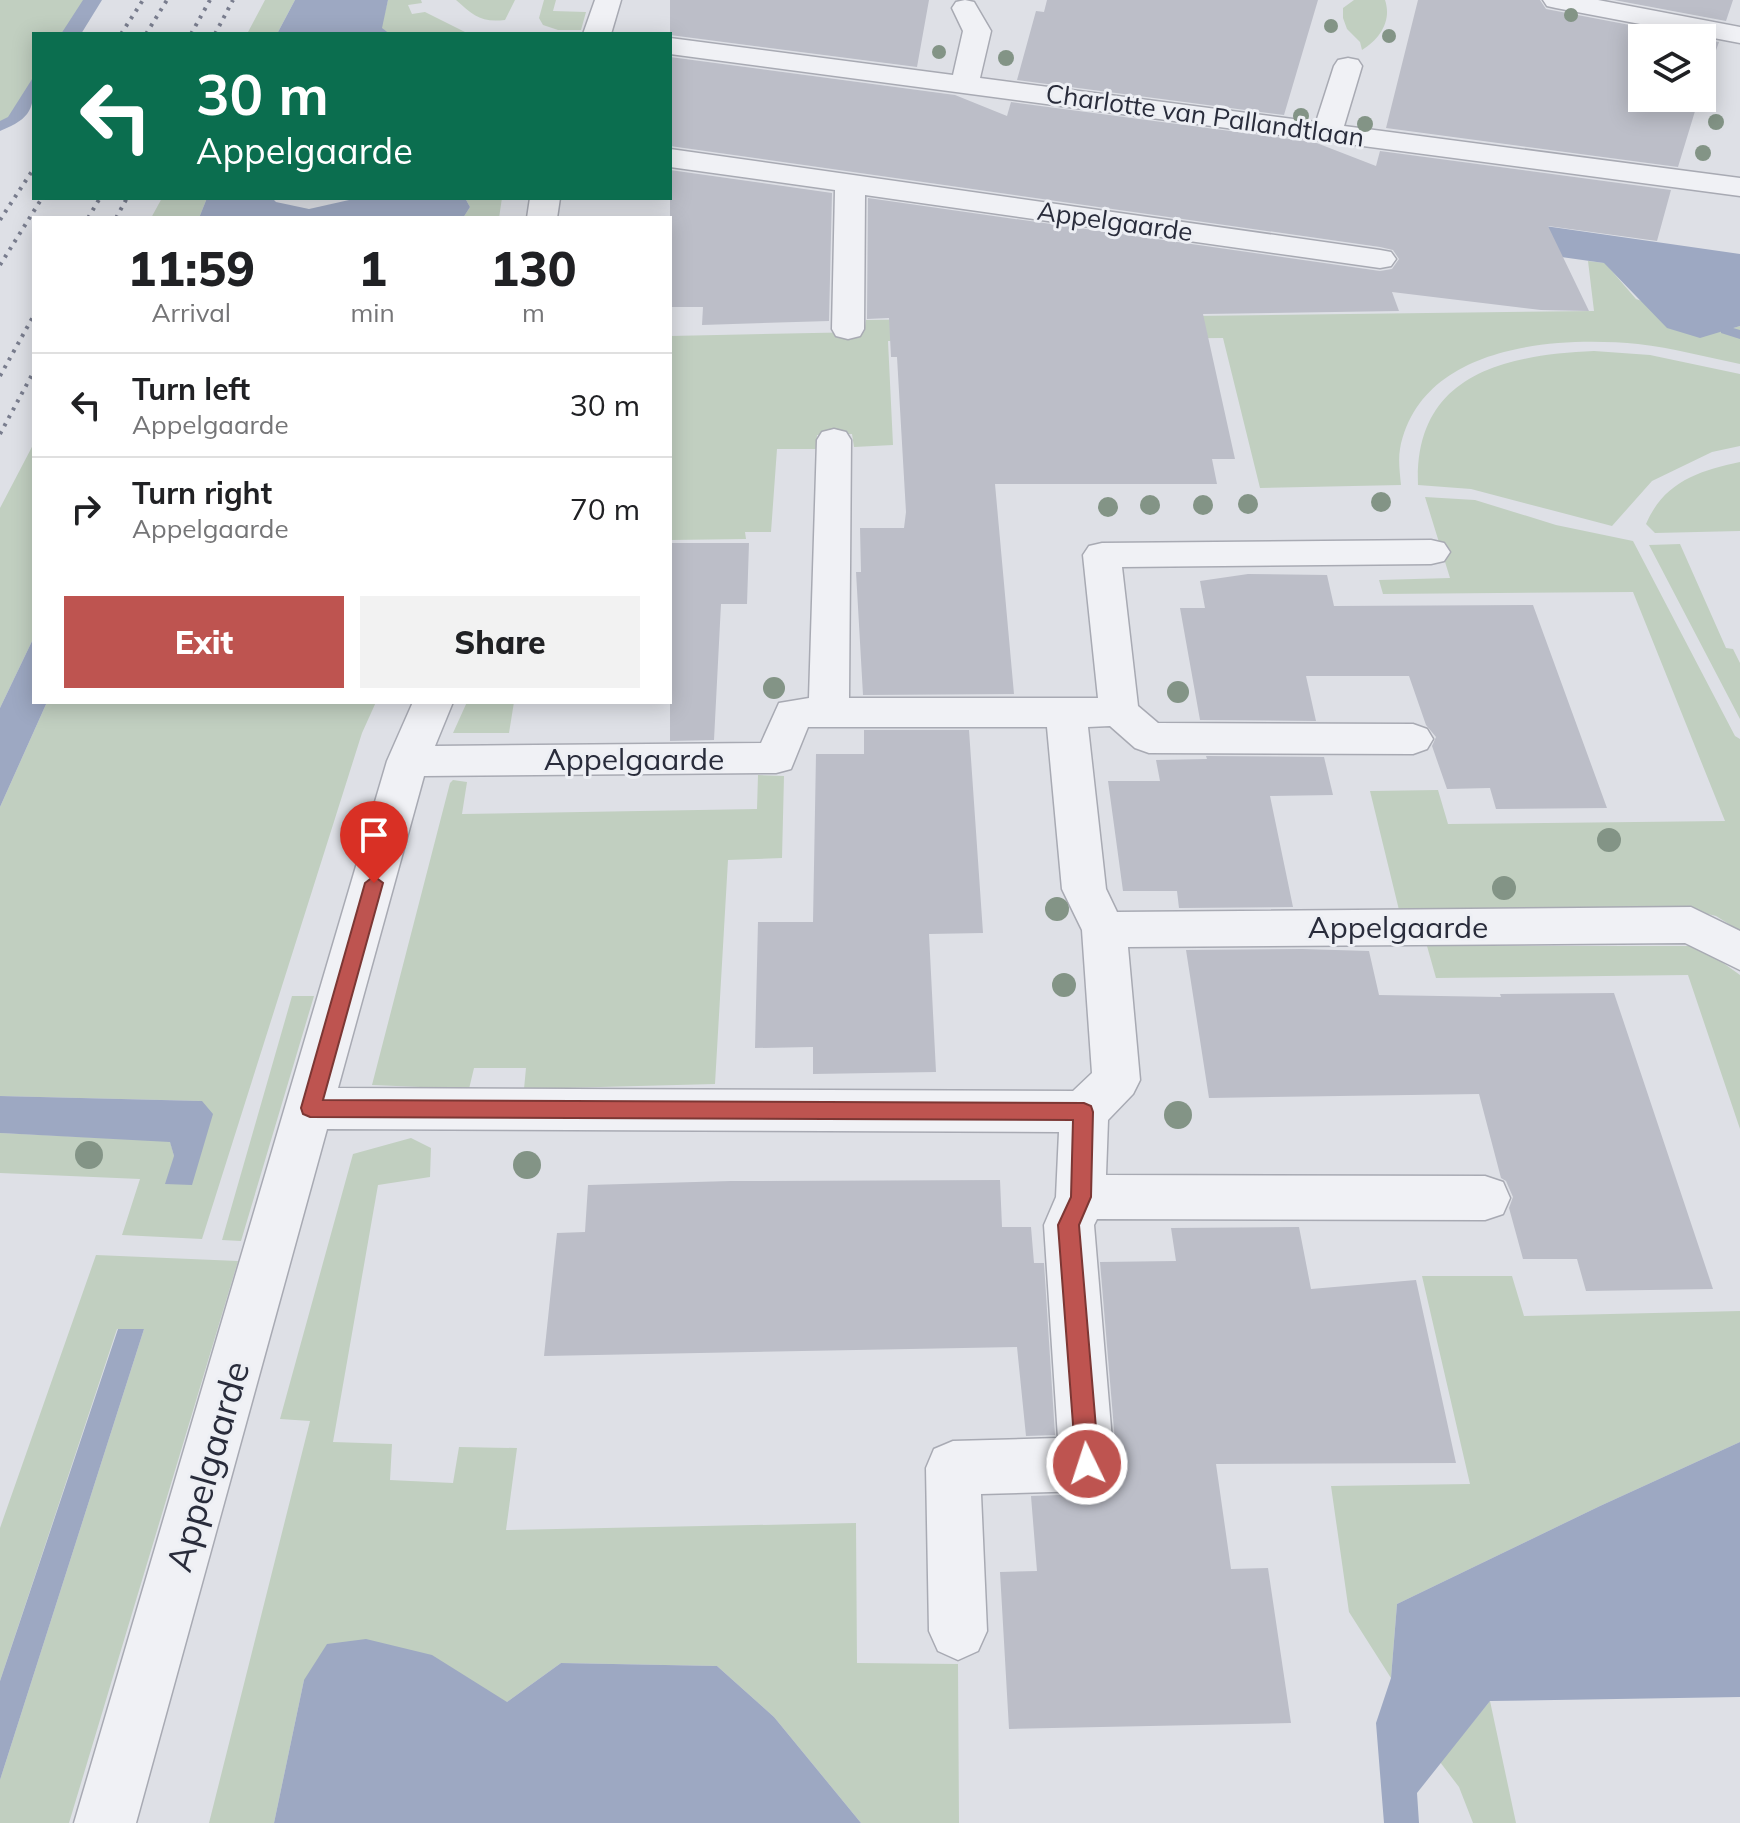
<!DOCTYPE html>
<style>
body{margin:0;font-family:Mulish,sans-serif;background:#f2f2f2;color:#202124;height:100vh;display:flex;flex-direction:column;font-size:30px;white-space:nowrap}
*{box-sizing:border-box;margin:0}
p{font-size:26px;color:#757577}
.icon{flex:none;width:44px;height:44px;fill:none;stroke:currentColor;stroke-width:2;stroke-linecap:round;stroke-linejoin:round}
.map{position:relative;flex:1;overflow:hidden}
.side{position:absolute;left:32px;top:216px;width:640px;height:488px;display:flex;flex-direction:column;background:#fff;border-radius:0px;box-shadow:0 4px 20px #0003}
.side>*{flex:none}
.banner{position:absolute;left:32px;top:32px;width:640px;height:168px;border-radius:0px;box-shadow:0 4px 20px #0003;background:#0b6e4f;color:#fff;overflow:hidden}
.tools{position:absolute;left:1628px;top:24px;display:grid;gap:16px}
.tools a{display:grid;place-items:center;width:88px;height:88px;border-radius:0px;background:#fff;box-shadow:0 4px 20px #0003;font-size:40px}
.pin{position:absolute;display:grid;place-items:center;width:68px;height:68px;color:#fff;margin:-82px -34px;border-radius:50% 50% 50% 0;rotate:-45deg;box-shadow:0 0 8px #0007}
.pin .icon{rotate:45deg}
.me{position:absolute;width:88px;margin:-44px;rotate:356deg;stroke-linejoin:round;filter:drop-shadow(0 0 6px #0008)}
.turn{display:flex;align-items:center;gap:28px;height:168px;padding:0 32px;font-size:36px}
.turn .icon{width:104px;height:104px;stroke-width:2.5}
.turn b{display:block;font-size:56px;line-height:68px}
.eta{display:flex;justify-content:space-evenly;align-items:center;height:136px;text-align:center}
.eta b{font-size:48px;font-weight:800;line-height:56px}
.cta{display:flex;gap:16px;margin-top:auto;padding:16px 32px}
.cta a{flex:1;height:92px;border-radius:0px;background:#be5450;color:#fff;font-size:32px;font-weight:800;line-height:92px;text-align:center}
.cta a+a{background:#f2f2f2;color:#202124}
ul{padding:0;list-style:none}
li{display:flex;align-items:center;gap:24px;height:104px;padding:0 32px;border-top:2px solid #e0e0e0}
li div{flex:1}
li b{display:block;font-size:30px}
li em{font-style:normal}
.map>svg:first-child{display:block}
.green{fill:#c1cfc0}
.water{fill:#9da8c2}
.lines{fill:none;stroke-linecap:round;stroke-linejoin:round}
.stream{fill:#9da8c2;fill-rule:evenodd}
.building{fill:#bcbec8}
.minor-casing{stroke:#a8aab3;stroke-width:3}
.minor{fill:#f0f1f5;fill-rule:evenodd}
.rail{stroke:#797d8e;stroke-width:4;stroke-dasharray:3 6;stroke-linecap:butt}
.tree{fill:#839486}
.route{fill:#be5450;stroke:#7c3734;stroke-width:2}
.labels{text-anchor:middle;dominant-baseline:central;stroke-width:6;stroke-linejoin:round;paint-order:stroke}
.far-street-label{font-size:26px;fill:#292c3b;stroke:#edeff4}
.street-label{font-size:30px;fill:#292c3b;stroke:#edeff4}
.near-street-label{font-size:36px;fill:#292c3b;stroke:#edeff4}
</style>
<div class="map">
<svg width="1740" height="1823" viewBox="0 0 1740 1823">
<rect width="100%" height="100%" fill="#dee0e6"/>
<path class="green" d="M0,0H92L72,34H34C34,76 43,104 0,124Z
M265,0H295L277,34H247Z
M388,0H421L422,3L408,5L412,14L425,12L469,34H390L381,28Z
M456,0H515L505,20C481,23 473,15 456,0Z
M544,0H556L553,11L586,12L581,30H558L543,25L539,18Z
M1354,0H1385C1392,21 1380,39 1362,50L1360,42L1347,29L1343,18V8Z
M162,198H207L199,218H151Z
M465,198H502L499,218H463L470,207Z
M1588,261L1605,263L1636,299L1726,330L1740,326V364C1706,357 1673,348 1638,344C1554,336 1420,345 1400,449C1398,460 1400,474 1401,485L1260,488L1223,338L888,341L893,445L854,447L852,434L817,435L816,449H777L771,532H745L746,539L670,540V336L864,332L866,320L1594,311Z
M1594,351L1650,355L1740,374V446L1712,452L1652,481L1612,526L1471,489L1418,485C1414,375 1503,355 1594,351Z
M34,443V637L0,708V508Z
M1740,462V531L1655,533L1646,524C1664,482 1698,471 1740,462Z
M1425,497L1475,500L1556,525L1633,541L1735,736L1740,739V931L1716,916L1691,910H1399L1370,791L1438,790L1448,824L1725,821L1633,592L1383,594L1379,580L1450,578Z
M1680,544L1726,648L1733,649L1740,663V719L1649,545Z
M47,702H376L362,733L202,1239L122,1235L140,1179L0,1173V1133L170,1141L174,1156L202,1101L0,1096V807Z
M467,702H514L509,733H453Z
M758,775L784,776L782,858L728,860L715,1084L524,1089L526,1068H474L469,1089L372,1085L450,783L453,780L467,782L462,814L757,809Z
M1427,946H1692L1705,950L1740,975V1129L1688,975L1436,978Z
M292,996H314L241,1241L222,1240Z
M411,1138L431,1148L430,1177L378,1185L333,1442L392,1444L390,1480L453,1483L459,1447L517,1448L506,1530L856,1523L857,1663L958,1664L959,1823H861L774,1717L717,1666L561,1663L507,1702L304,1680L274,1823H209L310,1421L280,1419L353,1154Z
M96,1255L238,1261L69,1823H0V1780L144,1329H117L0,1681V1528Z
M1422,1276H1512L1524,1316L1740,1311V1442L1600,1506L1397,1604L1391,1678L1349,1612L1331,1486L1470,1484Z
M1490,1701L1516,1823H1473L1459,1787L1440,1762Z"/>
<path class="water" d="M83,0H102L81,34H61Z
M295,0H388L382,28L390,34H277Z
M34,76C34,109 32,118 0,131V121L8,117Z
M670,132L1489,218L1740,254V326L1700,338L1667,328L1604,263Z
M207,198H272L276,202L309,209L358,198H465L470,207L463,218H199Z
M34,637V702H47L0,807V708Z
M0,1096L202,1101L213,1114L192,1185L165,1184L174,1156L170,1142L0,1133Z
M118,1329H144L0,1780V1681Z
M1740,1442V1697L1490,1701L1417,1793L1419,1823H1384L1376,1723L1391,1678L1397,1604L1600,1506Z
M366,1639L432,1655L507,1702L561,1663L717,1666L774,1717L861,1823H274L304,1680L327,1644Z"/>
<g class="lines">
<path class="stream" d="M1726,326L1740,330V339L1721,333V327Z"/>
</g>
<path class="building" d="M670,0H929L917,67L670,35Z
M1047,0H1318L1284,115L1017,80L1036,11L1044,12Z
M1418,0H1540L1546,9L1698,38H1642V98H1699L1678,167L1386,128Z
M1614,0H1733L1726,21Z
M1702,39L1719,42L1702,90Z
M670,57L955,95L1007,116L1011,102L1314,142L1376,166L1380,151L1671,190L1657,241L1548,226L1589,311L1541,310L1392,292L1399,311L1203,314L1235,459H1212L1217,484H995L1014,694L863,695L856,572H861L860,528H904L906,512L897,357H891L889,318L867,319L868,198L1380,271L1392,269L1399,259L1393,250L1380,247L670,146Z
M670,170L832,193L829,321L702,325L703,307H670Z
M670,543H749L747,604H721L714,740L670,741Z
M1248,574L1327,575L1334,606L1533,605L1607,808L1496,809L1490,788L1447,789L1432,746L1436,737L1426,725L1409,676H1306L1316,721L1200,720L1180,608H1205L1200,581Z
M864,730H969L983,933L929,934L936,1072L813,1074V1047L755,1048L758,922H813L816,754H864Z
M1206,756L1324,757L1333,795L1270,796L1293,907L1179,908L1177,891H1123L1108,781H1160L1156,760L1207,759Z
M1302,949L1369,951L1379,995L1501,997L1500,994L1614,993L1713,1289L1586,1291L1577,1259H1523L1509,1208L1513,1197L1506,1181L1501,1178L1479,1094L1209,1098L1186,950Z
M1000,1180L1002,1227H1031L1034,1263H1044L1055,1435L1026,1436L1017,1347L544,1356L557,1233L585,1232L588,1185L731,1181Z
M1299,1227L1311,1289L1416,1280L1456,1463L1216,1464L1231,1569L1268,1568L1291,1723L1009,1729L1000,1572L1037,1571L1031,1496L1088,1494L1107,1486L1117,1465L1100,1262L1176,1261L1171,1228Z"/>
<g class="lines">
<defs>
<path id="minor" d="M595,0H621L611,34H583Z
M965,0L974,2L991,31L980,78L1316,122L1334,66L1338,60L1348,58L1358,60L1362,66L1344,126L1740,178V196L670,54V38L953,75L963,31L952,8L956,2Z
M1543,0H1598L1740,27V43L1556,8L1547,6Z
M670,149L1380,250L1391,252L1396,259L1391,266L1380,268L865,195L864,329L860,336L848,339L836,336L832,329L835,190L670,167Z
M530,198H560L557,218H527Z
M834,429L846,432L851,440L849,698H1098L1083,555L1089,546L1102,543L1431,540L1444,543L1450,552L1444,561L1431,564L1122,567L1138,706L1158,723L1413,724L1427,729L1433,739L1427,749L1413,754L1149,753L1135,748L1110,726L1088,727L1106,889L1117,912L1691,907L1740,931V970L1685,943L1128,947L1140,1080L1133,1094L1108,1120L1106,1175L1485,1176L1503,1182L1510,1198L1503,1214L1485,1220L1097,1219L1094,1225L1114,1464L1106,1483L1087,1491L981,1494L987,1631L978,1651L958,1660L938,1651L929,1631L926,1468L934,1449L953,1441L1058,1438L1044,1225L1056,1197L1059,1132L327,1129L136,1823H74L387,761L413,702H453L435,746L761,743L779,703L809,698L817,440L822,432ZM808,727H1047L1062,889L1082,930L1092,1073L1073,1091L338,1088L424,776L776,773L791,769Z"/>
</defs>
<use href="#minor" class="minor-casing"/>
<use href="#minor" class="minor"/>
<path class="rail" d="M121,34L143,0
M146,34L167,0
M191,34L210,0
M215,34L233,0
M88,218L100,198
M116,218L127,198
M0,220L34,168
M0,265L42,198
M0,376L34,315
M0,434L34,371"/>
</g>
<g class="tree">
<circle cx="1571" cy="15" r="7"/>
<circle cx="1331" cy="26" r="7"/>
<circle cx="1389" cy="36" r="7"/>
<circle cx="939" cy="52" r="7"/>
<circle cx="1006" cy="58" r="8"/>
<circle cx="1301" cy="116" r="8"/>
<circle cx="1716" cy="122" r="8"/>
<circle cx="1365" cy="124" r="8"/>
<circle cx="1703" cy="153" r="8"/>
<circle cx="1381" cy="502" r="10"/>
<circle cx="1248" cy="504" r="10"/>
<circle cx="1150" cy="505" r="10"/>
<circle cx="1203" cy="505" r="10"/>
<circle cx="1108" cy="507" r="10"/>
<circle cx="774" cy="688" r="11"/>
<circle cx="1178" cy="692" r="11"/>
<circle cx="1609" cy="840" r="12"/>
<circle cx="1504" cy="888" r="12"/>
<circle cx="1057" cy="909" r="12"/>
<circle cx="1064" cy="985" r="12"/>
<circle cx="1178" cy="1115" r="14"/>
<circle cx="89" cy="1155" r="14"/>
<circle cx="527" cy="1165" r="14"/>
</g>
<path class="route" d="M374,876L383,883L323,1100L1084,1103L1091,1106L1093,1112L1091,1197L1079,1225L1099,1464L1095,1471L1087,1475L1079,1471L1076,1464L1058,1225L1071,1197L1073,1120L310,1117L303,1114L301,1108L365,883Z"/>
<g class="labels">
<g class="far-street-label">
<text transform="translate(1205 115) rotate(8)">Charlotte van Pallandtlaan</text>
<text transform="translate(1115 221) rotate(8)">Appelgaarde</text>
</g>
<g class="street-label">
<text x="634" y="759">Appelgaarde</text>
<text x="1398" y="927">Appelgaarde</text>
</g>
<g class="near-street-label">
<text transform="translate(207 1466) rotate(-74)">Appelgaarde</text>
</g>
</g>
</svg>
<div class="tools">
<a><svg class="icon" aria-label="layers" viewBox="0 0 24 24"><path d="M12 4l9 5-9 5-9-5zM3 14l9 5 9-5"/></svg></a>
</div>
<div class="pin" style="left:374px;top:883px;background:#d93025"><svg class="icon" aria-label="arrive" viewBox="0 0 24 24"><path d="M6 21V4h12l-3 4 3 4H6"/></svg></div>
<svg class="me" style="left:1087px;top:1464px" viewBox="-20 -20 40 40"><circle r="17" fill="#be5450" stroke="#fff" stroke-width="3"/><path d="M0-11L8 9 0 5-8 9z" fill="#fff"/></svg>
<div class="banner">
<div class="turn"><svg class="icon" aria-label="left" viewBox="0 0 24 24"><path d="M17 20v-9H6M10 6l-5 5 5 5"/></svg><div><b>30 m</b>Appelgaarde</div></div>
</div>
<section class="side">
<div class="eta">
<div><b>11:59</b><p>Arrival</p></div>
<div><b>1</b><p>min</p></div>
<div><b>130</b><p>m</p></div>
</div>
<ul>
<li><svg class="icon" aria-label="left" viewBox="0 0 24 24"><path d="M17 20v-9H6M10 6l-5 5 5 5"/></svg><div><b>Turn left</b><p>Appelgaarde</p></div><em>30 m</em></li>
<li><svg class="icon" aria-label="right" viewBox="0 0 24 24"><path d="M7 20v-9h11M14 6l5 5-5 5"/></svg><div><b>Turn right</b><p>Appelgaarde</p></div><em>70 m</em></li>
</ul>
<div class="cta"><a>Exit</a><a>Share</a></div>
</section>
</div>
